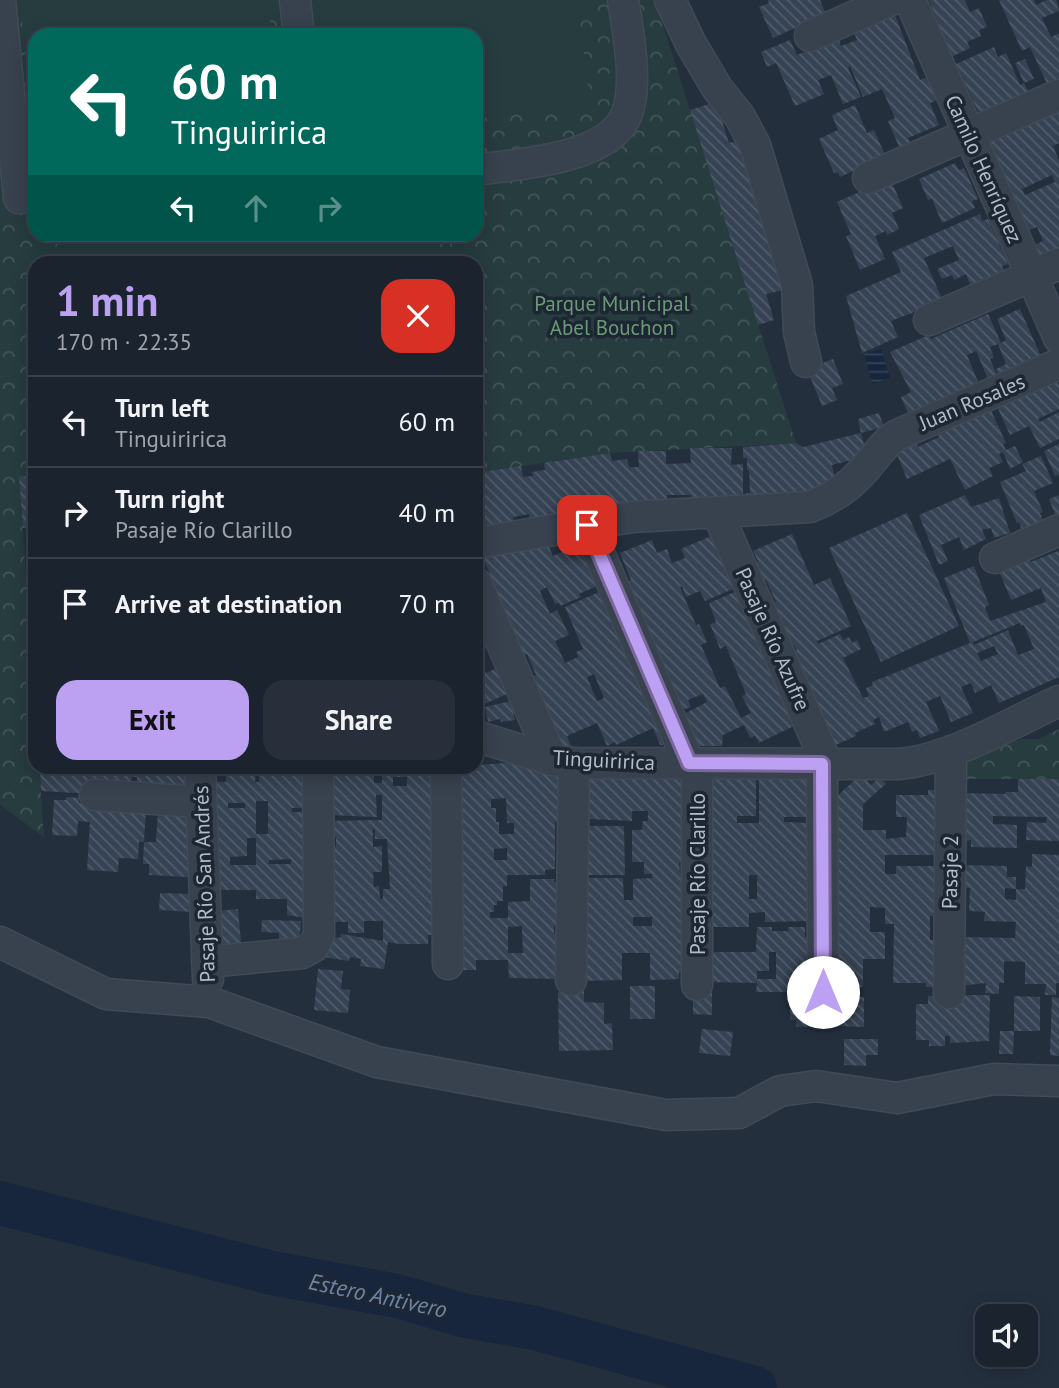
<!DOCTYPE html>
<meta charset="utf-8">
<style>
body{margin:0;font-family:"PT Sans",sans-serif;background:#282f3a;color:#f1f3f6;height:100vh;display:flex;flex-direction:column;font-size:26px;white-space:nowrap}
*{box-sizing:border-box;margin:0}
p{font-size:23px;color:#a0a4aa}
.icon{flex:none;width:38px;height:38px;fill:none;stroke:currentColor;stroke-width:2;stroke-linecap:round;stroke-linejoin:round}
.map{position:relative;flex:1;overflow:hidden}
.side{position:absolute;left:28px;top:256px;width:455px;height:518px;display:flex;flex-direction:column;background:#1b232e;border-radius:21px;box-shadow:0 4px 18px #0003,0 0 0 2px #39404a}
.side>*{flex:none}
.banner{position:absolute;left:28px;top:28px;width:455px;height:214px;border-radius:21px;box-shadow:0 4px 18px #0003,0 0 0 2px #39404a;background:#00695c;color:#fff;overflow:hidden}
.buttons{position:absolute;left:975px;top:1304px;display:grid;gap:14px}
.buttons a{display:grid;place-items:center;width:63px;height:63px;border-radius:14px;background:#1b232e;box-shadow:0 4px 18px #0003,0 0 0 2px #39404a;font-size:35px}
.pin{position:absolute;display:grid;place-items:center;width:60px;height:60px;color:#fff;margin:-30px;border-radius:14px;box-shadow:0 4px 10px #0006}
.me{position:absolute;width:77px;margin:-38px;rotate:0deg;stroke-linejoin:round;filter:drop-shadow(0 0 5px #0008)}
.turn{display:flex;align-items:center;gap:24px;height:147px;padding:0 28px;font-size:32px}
.turn .icon{width:91px;height:91px;stroke-width:2.5}
.turn b{display:block;font-size:49px;line-height:60px}
.lanes{display:flex;align-items:center;height:66px;padding:0 28px;background:#0003;justify-content:center;gap:35px;direction:ltr}
.lanes .off{opacity:.35}
.round{display:grid;place-items:center;flex:none;width:74px;height:74px;border-radius:21px;background:#282f3a}
.overview{display:flex;align-items:center;justify-content:space-between;height:119px;padding:0 28px}
h1{font-size:42px;font-weight:700;line-height:52px;color:#bca0f2}
.action{display:flex;gap:14px;margin-top:auto;padding:14px 28px}
.action a{flex:1;height:80px;border-radius:21px;background:#bca0f2;color:#111;font-size:28px;font-weight:700;line-height:80px;text-align:center}
.action a+a{background:#282f3a;color:#f1f3f6}
ul{padding:0;list-style:none}
li{display:flex;align-items:center;gap:21px;height:91px;padding:0 28px;border-top:2px solid #39404a}
li div{flex:1}
li b{display:block;font-size:26px}
li em{font-style:normal}
.map>svg:first-child{display:block}
.forest{fill:url(#forest-crowns);fill-rule:evenodd}
.pitch{fill:#263c3f}
.water{fill:url(#water-rules)}
.lines{fill:none;stroke-linecap:round;stroke-linejoin:round}
.river{stroke:#17263c;stroke-width:44}
.building{fill:url(#building-back-hatch);fill-rule:evenodd}
.minor-casing{stroke:#414a57;stroke-width:33}
.minor{stroke:#38414e;stroke-width:30}
.route-casing{stroke:#7a689d;stroke-width:18}
.route{stroke:#bca0f2;stroke-width:12}
.labels{text-anchor:middle;dominant-baseline:central;stroke-width:7;stroke-linejoin:round;paint-order:stroke}
.street-label{font-size:21px;fill:#b4bcc9;stroke:#1d2633}
.park-label{font-size:21px;fill:#6b9a76;stroke:#1d2633}
.water-label{font-size:23px;font-style:italic;fill:#6d86a8;stroke:#1d2633}
</style>
<div class="map">
<svg width="1059" height="1388" viewBox="0 0 1059 1388">
<defs>
<pattern id="forest-crowns" width="20" height="18" patternUnits="userSpaceOnUse" patternTransform="scale(1.75)"><rect width="20" height="18" fill="#263c3f"/><path d="M2 6a3 3 0 1 1 6 0M12 15a3 3 0 1 1 6 0" fill="none" stroke="#435659"/></pattern>
<pattern id="water-rules" width="6" height="5" patternUnits="userSpaceOnUse" patternTransform="scale(1.75)"><rect width="6" height="5" fill="#17263c"/><path d="M0 2.5h6" fill="none" stroke="#364457"/></pattern>
<pattern id="building-back-hatch" width="6" height="6" patternUnits="userSpaceOnUse" patternTransform="scale(1.75)"><rect width="6" height="6" fill="#364354"/><path d="M-1 5l2 2M0 0l6 6M5-1l2 2" fill="none" stroke="#515c6b"/></pattern>
</defs>
<rect width="100%" height="100%" fill="#242f3e"/>
<path class="forest" d="M0,0H655L796,443L610,453L476,473V262H35V477L19,476L35,706V766L39,767L44,837L0,805ZM35,35H476V234H35Z
M1059,729V779H962V764L1021,739H1039Z"/>
<path class="pitch" d="M20,0H268L271,35H35V137Z
M311,0H577L590,103L476,119V35H315Z
M64,235H438L440,262H66Z"/>
<path class="water" d="M881,349L890,378L872,384L864,354Z"/>
<g class="lines">
<path class="river" d="M0,1203L272,1273L397,1296L462,1315L535,1328L755,1388"/>
</g>
<path class="building" d="M768,0H820L826,14L773,38L759,7L769,3Z
M929,0H965L970,12L979,8L987,27L979,30L981,36L967,42L970,48L951,57Z
M999,0H1034L1036,5L1047,0H1056L1059,11L1042,18L1051,37L1059,33V81L1048,86L1030,47L1022,51Z
M893,10L920,80L927,77L937,100L930,103L939,125L908,138L911,144L900,149L888,121L895,118L882,89L863,97L850,66L848,68L861,97L843,104L831,75L818,80L824,94L795,106L776,63L767,67L761,52L790,40L797,55L838,37L841,46L857,40L852,28Z
M994,47L998,57L1006,53L1020,85L1024,83L1015,63L1025,59L1034,79L1024,83L1030,95L981,118L956,64Z
M716,102L729,143L744,139L793,288L766,294L774,320L758,325L690,110Z
M855,105L867,133L874,130L885,155L856,173L855,170L840,177L838,172L834,173L819,139L838,130L832,115Z
M1059,108V143L1053,146L1059,160V252L1042,260L1035,245L1043,241L1037,227L1029,230L989,139ZM1052,175L1055,182L1025,195L1022,189Z
M955,163L959,170L964,168L978,199L972,201L975,208L942,223L932,199L928,200L919,179Z
M890,178L903,208L892,213L899,229L887,235L886,231L875,236L885,259L860,270L846,236L851,234L837,202Z
M980,214L982,221L988,219L1008,264L1002,266L1006,276L972,290L966,274L954,280L952,275L942,279L937,269L959,260L953,246L924,258L943,301L891,321L898,337L862,353L846,296L901,272L892,252Z
M1020,309L1043,361L1001,380L996,369L1006,364L998,344L990,347L994,358L990,359L997,375L988,379L976,351L967,355L981,389L911,420L901,397L911,392L890,352L929,335L931,339L988,314L1001,343L1006,340L997,319Z
M833,359L843,384L832,388L837,400L822,406L807,369Z
M1054,375L1059,385V409L1038,419L1040,422L1059,412V439L1040,448L1029,426L1010,435L995,402Z
M989,406L1006,443L1003,444L1006,450L1015,446L1023,462L1010,469L1003,452L999,454L1003,462L989,468L993,476L965,490L950,459L907,479L894,447L914,438L918,447L939,437L938,435L966,421L965,418Z
M879,413L884,427L861,433L858,419Z
M861,433L867,456L832,465L836,484L813,489L815,496L746,502V493H750L749,470H747V458H743V447L796,443L803,447Z
M1059,444V475L1055,476L1044,451Z
M690,448H732L731,465L743,464V502H691V495H667V504L530,521L529,514L513,517L514,524L490,528V524L479,526V531L476,532V473L521,466L523,477L533,476L532,472L545,470L544,463L610,453L612,461L627,459L629,467H639L638,451H666V464L691,463Z
M1041,456L1053,483L1034,491L1043,512L1040,513L1043,521L1022,530L1019,522L1017,523L1000,482L1026,471L1022,464Z
M19,476L35,477V529L23,528Z
M965,495L971,507L999,498L1010,533L994,538L991,528L982,530L986,539L964,550L959,537L941,545L948,561L939,565L919,515Z
M1059,495V524L1049,499Z
M907,513L959,626L881,662L829,548Z
M718,533L740,586L705,601L700,591L686,597L682,586L680,587L696,625L699,624L707,642L701,645L720,688L725,686L741,718L751,713L742,696L746,694L726,646L720,649L710,624L716,622L709,603L735,592L742,611L746,609L798,724L759,743L755,736L750,738L744,725L723,735L722,746H695L680,716L707,702L703,694L688,700L691,707L679,711L623,583L631,580L620,553L652,540L657,553L667,549L672,563L685,558L681,549Z
M792,534L814,585L830,578L851,626L817,641L818,644L840,634L843,640L849,637L852,643L857,640L861,649L843,658L863,698L869,696L866,688L873,685L872,682L970,643L944,578L974,566L989,605L985,607L990,621L1046,602L1041,588L1011,600L999,571L1015,566L1012,558L1022,554L1025,561L1029,559L1031,562L1058,551L1059,553V677L999,703L991,685L975,693L971,683L961,687L973,713L951,722L940,696L926,702L939,731L920,738L917,730L912,732L908,722L884,732L879,717L873,720L875,724L855,733L856,736L831,747L790,653L797,650L794,645L788,648L769,605L776,602L766,580L759,583L750,564L758,561L753,551ZM1020,623L1021,626L1024,625L1034,649L1018,655L1008,630L974,645L973,642ZM994,646L998,654L981,661L977,653Z
M545,539L553,556L585,541L597,586L579,594L581,597L560,606L559,603L555,604L547,587L540,591L550,614L557,610L569,635L555,641L565,663L578,657L576,652L583,649L565,607L606,589L675,745H660L653,728L616,745L615,742L607,746L597,723L567,736L571,746H558L528,679L536,675L527,654L518,658L486,584L493,581L479,549ZM594,674L604,698L597,701L587,677Z
M476,614L487,646L476,651L486,673L501,666L513,691L476,708Z
M511,701L515,720L501,722L500,719L488,722L485,707Z
M505,758L560,773L561,822H555V869L545,870V875H507V886H503V901H497V905H494V912H490V918H508V902L530,901V879H554V882H560V926H554V934H560L561,979L509,978L508,960H476V970H455L460,766L506,763ZM506,798L507,823H514V834H499V822H496V808H491V799ZM507,848V860H494V849ZM522,926L523,953H508V927Z
M44,766H190V792H160L159,783L137,784V777H132L131,782H112L92,794L41,791L40,772L45,768Z
M213,766L256,768L255,782H259V766H310V808H292V812H310L311,919L287,915V899H256V890H214L207,782H226V770H213ZM256,801H268V834H256ZM228,803H245V808H228ZM247,838H256V865H230V857L247,856ZM291,859V864H269V860Z
M327,766H357V769H374V783H382V766H434L436,935H428V944H399L388,942L384,969L360,966L361,959L350,957L349,961L324,957L327,936L340,938L341,934L383,941V921H364V933H348V922H330V847H336V837H330L329,821L382,820V795H376L377,817L328,815ZM393,777H407V786H393ZM373,829H375V839H387L390,889H383V899H380L379,886L374,887L373,872H382V846L373,847Z
M684,770L685,862H679L680,873L686,874L687,972H679V979L650,980V953H622V980L579,981L586,878H623L624,900H633V879L652,878V874H644V862H632V830H642L643,821H648V811H632V821L588,819V822H579L578,772ZM633,917H652V926H633Z
M704,770L756,778V816H737V823H759V770L811,778V817H784V822L811,823L810,921L765,922V912L749,913V927H703ZM749,875H757V899H749Z
M861,774L871,785L880,777L886,784L863,804V830H886V839L906,837L907,817H896V795H928V790H943L942,855H885V874H896V866H939L938,916H930V940H940L939,987H926V983H893L894,924H885V908L870,907V932H885V959H863V987H830L831,802Z
M1018,779H1059V841L1026,840L1027,822L1046,823L1047,817L993,816V824L1017,825V848L971,847V840L960,841V793L1006,794L1005,792H1018Z
M66,797L79,798V803L146,807L144,842H139L138,859L119,858L118,872L87,870L90,822L78,821L77,836L52,835L54,800H66Z
M158,811L191,812L188,877L149,875V864H143L144,842H156Z
M587,826H624L625,875H588Z
M1032,854L1059,855V983H1056V995H1045L1046,984H1025V962L1004,961V983H999V994L985,993L986,983L959,986V937L1015,938L1016,922L984,921L985,912L969,911L970,888H960L961,865L1007,866V877H1016V889H1025L1026,866L1032,867ZM1005,888L1016,889V900L1005,899Z
M160,893L191,894V912L159,910Z
M238,909L242,953L216,955L214,927L222,926L220,911Z
M262,920L301,921L299,945L279,943V933L261,932Z
M757,927H772V931H788V927H805V937H810V979H801V987H820V1026L796,1027V1020H790V992H756L757,983L711,982V952H756ZM769,952H776V979H757V971H769Z
M318,969L343,971L341,989L350,990L348,1013L314,1010Z
M630,986H655V1019H630Z
M712,989V1015L693,1014V990Z
M584,991V1002L604,1003V1024L612,1023L613,1050L559,1051L558,992Z
M960,995H990L989,1041L950,1043V1036H945V1046H929V1040H916V1004H928V996L960,997Z
M1014,996L1040,997V1031H1014Z
M838,997H864V1027L838,1026Z
M1052,997L1059,998V1056L1050,1055Z
M702,1029L733,1032L730,1056L699,1053Z
M1000,1031H1014L1013,1054H999Z
M844,1039H878V1055H866V1066L844,1065Z"/>
<g class="lines">
<defs>
<path id="minor" d="M0,0L19,198L35,197
M295,0L299,35
M670,0L691,44L717,88L740,117L755,145L797,285L799,332L806,362
M910,0L1059,338
M810,36L891,0
M476,170C517,164 597,160 622,123C641,96 628,31 623,0
M868,178L1059,95
M929,320L1059,264
M718,514L827,764
M587,525L689,763
M476,543L632,517L810,507C831,499 847,489 862,472C874,460 882,444 897,435L1059,364
M995,558L1059,530
M476,583L552,760
M476,736L552,760L574,763L898,764C950,760 1011,723 1059,701
M697,763V985
M822,764L823,992
M200,766L208,979
M446,766L448,964
M95,795L200,802
M0,942L106,994L209,1002L377,1062L666,1115L739,1113L780,1091L816,1086L897,1098L994,1079L1059,1081
M207,962L302,953L313,947L319,935L318,766
M571,980L574,763
M949,993L951,751"/>
</defs>
<use href="#minor" class="minor-casing"/>
<use href="#minor" class="minor"/>
</g>
<g class="lines">
<defs>
<path id="route" d="M587,525L689,763L822,764L823,992"/>
</defs>
<use href="#route" class="route-casing"/>
<use href="#route" class="route"/>
</g>
<g class="labels">
<g class="street-label">
<text transform="translate(984 169) rotate(66)">Camilo Henríquez</text>
<text transform="translate(972 402) rotate(-23)">Juan Rosales</text>
<text transform="translate(773 639) rotate(66)">Pasaje Río Azufre</text>
<text transform="translate(604 760) rotate(3)">Tinguiririca</text>
<text transform="translate(950 872) rotate(-89)">Pasaje 2</text>
<text transform="translate(697 874) rotate(-90)">Pasaje Río Clarillo</text>
<text transform="translate(204 884) rotate(-92)">Pasaje Río San Andrés</text>
</g>
<g class="park-label">
<text x="612" y="303">Parque Municipal<tspan x="612" dy="24">Abel Bouchon</tspan></text>
</g>
<g class="water-label">
<text transform="translate(378 1295) rotate(12)">Estero Antivero</text>
</g>
</g>
</svg>
<div class="buttons">
<a><svg class="icon" aria-label="sound" viewBox="0 0 24 24"><path d="M4 9h4l5-4v14l-5-4H4zM17 9q2 3 0 6"/></svg></a>
</div>
<div class="pin" style="left:587px;top:525px;background:#d93025"><svg class="icon" aria-label="arrive" viewBox="0 0 24 24"><path d="M6 21V4h12l-3 4 3 4H6"/></svg></div>
<svg class="me" style="left:823px;top:992px" viewBox="-20 -20 40 40"><circle r="19" fill="#fff"/><path d="M0-13L10 11 0 6-10 11z" fill="#bca0f2"/></svg>
<div class="banner">
<div class="turn"><svg class="icon" aria-label="left" viewBox="0 0 24 24"><path d="M17 20v-9H6M10 6l-5 5 5 5"/></svg><div><b>60 m</b>Tinguiririca</div></div>
<div class="lanes"><svg class="icon" aria-label="left" viewBox="0 0 24 24"><path d="M17 20v-9H6M10 6l-5 5 5 5"/></svg><svg class="icon off" aria-label="ahead" viewBox="0 0 24 24"><path d="M12 20V5M6 11l6-6 6 6"/></svg><svg class="icon off" aria-label="right" viewBox="0 0 24 24"><path d="M7 20v-9h11M14 6l5 5-5 5"/></svg></div>
</div>
<section class="side">
<div class="overview"><div><h1>1 min</h1><p>170 m · 22:35</p></div><a class="round" style="background:#d93025;color:#fff"><svg class="icon" aria-label="close" viewBox="0 0 24 24"><path d="M6 6l12 12M18 6L6 18"/></svg></a></div>
<ul>
<li><svg class="icon" aria-label="left" viewBox="0 0 24 24"><path d="M17 20v-9H6M10 6l-5 5 5 5"/></svg><div><b>Turn left</b><p>Tinguiririca</p></div><em>60 m</em></li>
<li><svg class="icon" aria-label="right" viewBox="0 0 24 24"><path d="M7 20v-9h11M14 6l5 5-5 5"/></svg><div><b>Turn right</b><p>Pasaje Río Clarillo</p></div><em>40 m</em></li>
<li><svg class="icon" aria-label="arrive" viewBox="0 0 24 24"><path d="M6 21V4h12l-3 4 3 4H6"/></svg><div><b>Arrive at destination</b></div><em>70 m</em></li>
</ul>
<div class="action"><a>Exit</a><a>Share</a></div>
</section>
</div>
